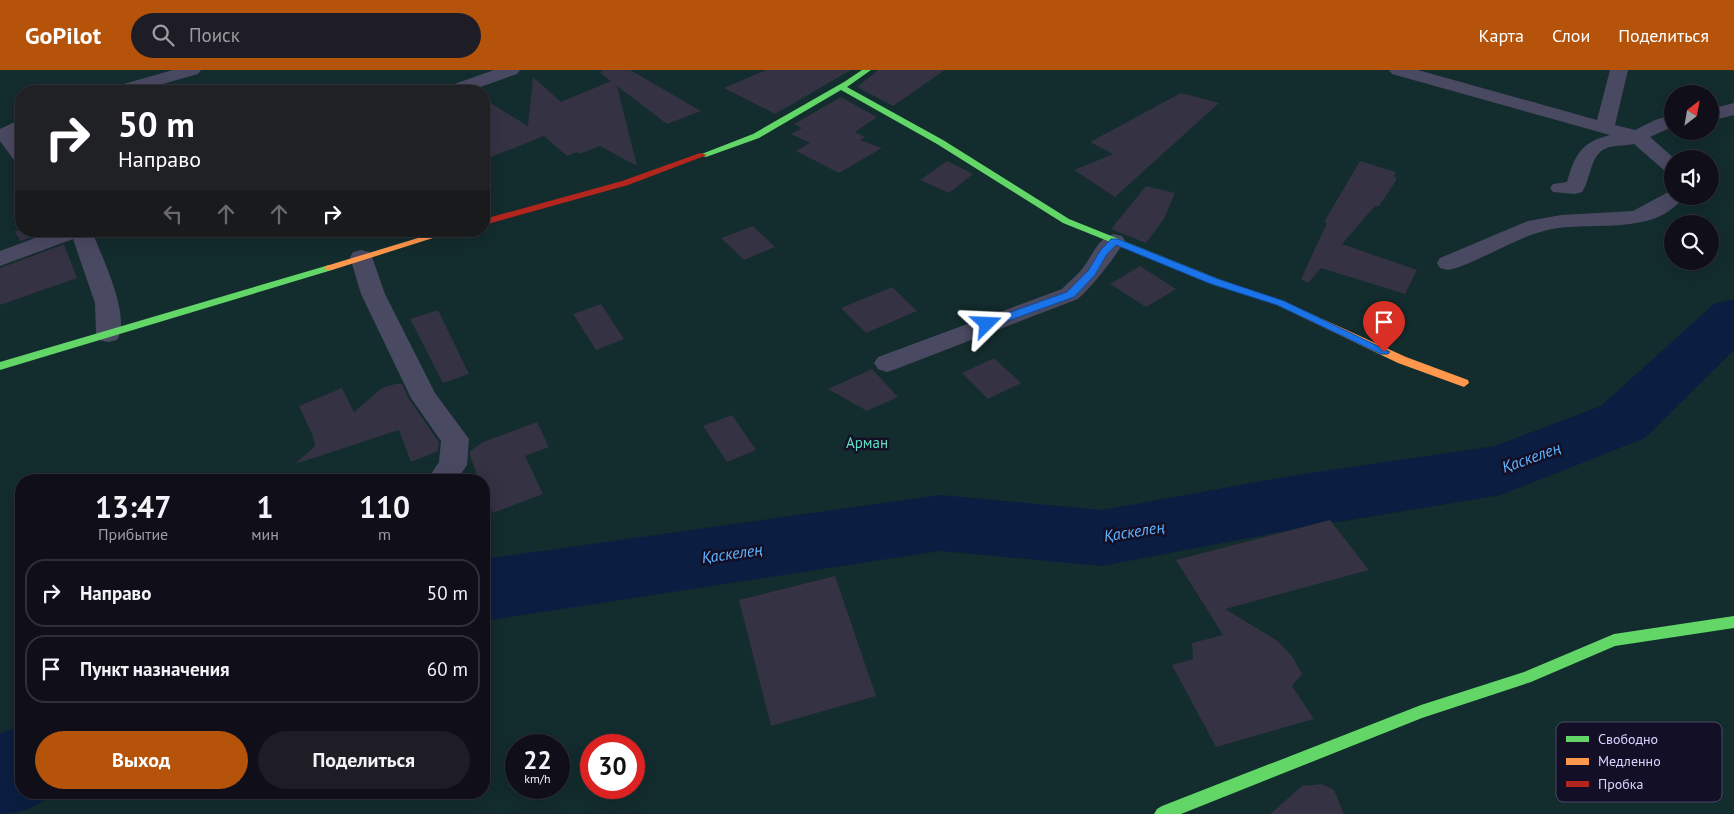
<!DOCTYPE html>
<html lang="ru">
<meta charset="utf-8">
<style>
body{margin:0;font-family:"PT Sans",sans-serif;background:#1e1d26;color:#f1f3f6;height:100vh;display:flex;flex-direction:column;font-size:19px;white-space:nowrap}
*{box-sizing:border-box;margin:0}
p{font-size:16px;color:#9c9ca2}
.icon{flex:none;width:28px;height:28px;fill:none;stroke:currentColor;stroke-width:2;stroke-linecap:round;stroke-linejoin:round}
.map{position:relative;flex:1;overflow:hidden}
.drawer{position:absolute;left:15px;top:404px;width:475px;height:325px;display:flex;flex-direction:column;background:#100f19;border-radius:20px;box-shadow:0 5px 20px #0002,0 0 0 1px #302f38}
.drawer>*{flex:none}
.top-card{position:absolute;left:15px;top:15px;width:475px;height:152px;border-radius:20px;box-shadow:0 5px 20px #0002,0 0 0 1px #302f38;background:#202124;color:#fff;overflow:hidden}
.needle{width:32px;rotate:31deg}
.tools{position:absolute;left:1664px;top:15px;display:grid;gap:10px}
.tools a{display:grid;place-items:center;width:55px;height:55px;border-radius:50%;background:#100f19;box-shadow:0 5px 20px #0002,0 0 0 1px #302f38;font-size:25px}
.speed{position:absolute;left:505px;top:664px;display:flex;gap:10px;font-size:25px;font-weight:700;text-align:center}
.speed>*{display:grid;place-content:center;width:65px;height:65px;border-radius:50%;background:#100f19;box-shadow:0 5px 20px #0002,0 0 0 1px #302f38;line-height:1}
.speed small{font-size:12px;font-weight:400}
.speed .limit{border:8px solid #d22;background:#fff;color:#111}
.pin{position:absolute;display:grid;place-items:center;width:42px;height:42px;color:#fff;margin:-51px -21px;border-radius:50% 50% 50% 0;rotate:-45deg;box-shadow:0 0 5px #0007}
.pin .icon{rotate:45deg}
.me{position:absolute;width:55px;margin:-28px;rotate:69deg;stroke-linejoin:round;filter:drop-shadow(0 0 4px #0008)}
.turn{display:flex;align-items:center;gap:18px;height:105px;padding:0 20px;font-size:22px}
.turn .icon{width:65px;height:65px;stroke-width:2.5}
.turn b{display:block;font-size:35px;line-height:42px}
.lanes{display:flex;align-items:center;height:48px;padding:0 20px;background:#0003;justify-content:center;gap:25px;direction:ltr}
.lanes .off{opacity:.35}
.eta{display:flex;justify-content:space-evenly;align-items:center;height:85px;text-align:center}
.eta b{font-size:30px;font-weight:600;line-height:35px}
.primary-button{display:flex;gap:10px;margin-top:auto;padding:10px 20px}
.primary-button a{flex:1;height:58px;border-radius:30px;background:#b45309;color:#fff;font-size:20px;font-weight:600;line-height:58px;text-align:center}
.primary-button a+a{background:#1e1d26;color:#f1f3f6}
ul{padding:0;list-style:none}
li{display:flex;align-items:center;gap:15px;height:68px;margin:0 10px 8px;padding:0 10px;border:2px solid #302f38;border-radius:20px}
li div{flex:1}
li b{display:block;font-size:19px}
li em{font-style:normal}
header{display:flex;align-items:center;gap:30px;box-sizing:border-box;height:70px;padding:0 25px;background:#b45309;color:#fff}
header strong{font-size:24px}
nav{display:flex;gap:28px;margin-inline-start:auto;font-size:18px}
.search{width:350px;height:45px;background:#1e1d26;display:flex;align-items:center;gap:12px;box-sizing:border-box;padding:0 18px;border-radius:28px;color:#9c9ca2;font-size:19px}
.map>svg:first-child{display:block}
.green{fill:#132c2d;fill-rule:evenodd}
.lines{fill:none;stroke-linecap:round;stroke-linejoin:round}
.river{fill:#0b1e41;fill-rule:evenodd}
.building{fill:#343243}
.street{fill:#4a4962;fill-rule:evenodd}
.fast{fill:#63d668;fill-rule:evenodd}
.slow{fill:#ff974d;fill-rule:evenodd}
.jam{fill:#b3261e;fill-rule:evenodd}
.route{fill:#1a73e8;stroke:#114b97}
.labels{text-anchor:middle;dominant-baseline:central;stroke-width:5;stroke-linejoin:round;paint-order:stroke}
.park-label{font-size:15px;fill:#5fe0c0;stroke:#130f26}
.water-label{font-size:16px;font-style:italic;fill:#62b6ff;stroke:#130f26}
.key{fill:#130f26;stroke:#4e4a67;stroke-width:1}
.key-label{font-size:14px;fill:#d9d4ff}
</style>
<header>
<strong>GoPilot</strong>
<div class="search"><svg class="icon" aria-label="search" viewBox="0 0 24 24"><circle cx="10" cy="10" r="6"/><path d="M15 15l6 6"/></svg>Поиск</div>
<nav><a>Карта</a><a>Слои</a><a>Поделиться</a></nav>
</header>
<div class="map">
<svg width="1734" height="744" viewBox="0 0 1734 744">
<rect width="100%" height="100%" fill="#161421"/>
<path class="green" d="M0,0H1734V744H0ZM21,21H484V161H21ZM1672,24H1710V61H1672ZM1672,89H1710V126H1672ZM1672,154H1710V191H1672ZM21,410H484V722H21ZM516,675H559V718H516ZM591,675H634V718H591Z"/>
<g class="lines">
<path class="river" d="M1734,229V280L1645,368L1501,425L1290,460L1102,496L940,481L484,551V489L940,425L1102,440L1290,406L1495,376L1601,336L1714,234Z
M21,655V722H52C40,738 18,744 0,744V664Z"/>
</g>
<path class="building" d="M603,0H630L701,41L667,54L617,16L637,96L600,76L579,84L577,82L567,86L544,66L484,90V29L528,56L533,7L561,32L611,11L600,3Z
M766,0H851L775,44L724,18Z
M878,0H945L893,36L857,17Z
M1181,23L1219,33L1115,127L1074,100L1113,84L1090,72Z
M841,27L877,47L855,62L865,67L860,70L882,78L839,103L796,81L810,73L791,64L802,58L794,54Z
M947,91L973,104L949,123L920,110Z
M1360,91L1396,102L1394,106L1397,109L1379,136H1375L1342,174L1417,200L1405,224L1321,198L1308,213L1301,209L1327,153L1324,152Z
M1146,116L1175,123L1164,149L1146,173L1111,159Z
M753,156L775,177L744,190L721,168Z
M14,161H48L21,171Z
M64,174L77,208L0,235V198Z
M1140,196L1176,219L1146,237L1110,214Z
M892,217L917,241L866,263L841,238Z
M601,234L624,269L596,280L573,244Z
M438,240L469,304L443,313L410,249Z
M994,288L1021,313L988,329L962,303Z
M872,299L898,327L867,341L828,319Z
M395,314H402L409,329L439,372L438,381L411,392L399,360L295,394L315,376L313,366L299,336L342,318L354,342L382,318Z
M732,345L756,380L727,392L703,356Z
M537,352L549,377L525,386L543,424L493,443L484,421V410H479L470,386V381L483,372Z
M1330,450L1369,500L1225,539L1278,571L1292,586L1302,604L1292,616L1314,649L1216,677L1172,595L1193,589L1192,573L1223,565L1176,490Z
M835,506L876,626L771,656L739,530Z
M1322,714L1334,720L1344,744H1270L1302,716Z"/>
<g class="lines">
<path class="street" d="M173,0H201L198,4L138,21H110L113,17Z
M494,0H520L517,4L469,21H443L446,17Z
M1389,0H1418L1597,50L1610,0H1628L1615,55L1635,60L1655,50L1672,45V57L1650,67L1675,89H1672V103L1665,101L1634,74C1626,76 1618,75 1610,77C1589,82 1592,108 1582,122L1575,124L1553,122L1550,118L1553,114L1567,112C1575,85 1581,72 1610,65L1392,4Z
M1734,33V45L1710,51V39Z
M21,49V63L16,66L21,73V92L14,90L0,71V59Z
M1672,120V126H1684C1655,169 1585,149 1544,161C1513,169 1486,188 1456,198L1448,200L1440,198L1437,193L1440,188L1528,151L1561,145L1633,141Z
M54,161H92C101,186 132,246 117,270L108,272L99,270L96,264L95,233L73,169L0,196V181Z
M1114,164L1122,166L1125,171C1111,192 1097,211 1078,229L896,299L887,302L878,299L874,293L878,287L1062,219C1068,212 1077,206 1082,199C1093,186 1096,169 1114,164Z
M361,180L369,182L372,187L385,224L435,323L469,369L467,395L457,410H427L439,392L441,371L411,328L361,224L350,187L353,182Z"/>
<path class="fast" d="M862,0H871L847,17L943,70L1069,149L1226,212L1228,214L1226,216H1220L1063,153L937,74L841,20L759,68L706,87L699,85L753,64L844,12Z
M329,195L334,198L332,200L0,300V292Z
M1734,546V558L1615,576L1531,612L1422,648L1181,744H1154L1157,739L1162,736L1421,635L1524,602L1614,564Z"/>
<path class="slow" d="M441,161H455L332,200H326L324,198L326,196Z
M1223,211L1283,231L1406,287L1468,310L1469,313L1464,317L1398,293L1277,235L1220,216L1218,214Z"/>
<path class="jam" d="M700,83L707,85L628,115L484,155V149L622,111Z"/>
</g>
<path class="route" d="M1111,169H1118L1218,209L1284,231L1390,282L1388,284H1381L1277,235L1211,214L1116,175L1107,184L1095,205L1074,227L991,257H983V252L1067,222L1088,201L1100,181Z"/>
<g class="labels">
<g class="park-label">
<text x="867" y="372">Арман</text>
</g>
<g class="water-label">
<text transform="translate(1531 387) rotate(-20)">Қаскелең</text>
<text transform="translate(1134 461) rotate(-9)">Қаскелең</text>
<text transform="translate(732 483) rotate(-8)">Қаскелең</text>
</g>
</g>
<rect x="1556" y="652" width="166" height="80" rx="8" class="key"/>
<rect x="1566" y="666" width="23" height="6" fill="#63d668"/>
<rect x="1566" y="688" width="23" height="7" fill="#ff974d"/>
<rect x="1566" y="711" width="23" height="6" fill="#b3261e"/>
<g class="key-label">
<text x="1598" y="674">Свободно</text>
<text x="1598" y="696">Медленно</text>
<text x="1598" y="719">Пробка</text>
</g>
</svg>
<div class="tools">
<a><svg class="needle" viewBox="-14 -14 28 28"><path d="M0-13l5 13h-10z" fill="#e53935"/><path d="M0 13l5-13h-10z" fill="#9c9ca2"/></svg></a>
<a><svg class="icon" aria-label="sound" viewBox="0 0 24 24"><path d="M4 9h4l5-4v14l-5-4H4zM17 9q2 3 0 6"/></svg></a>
<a><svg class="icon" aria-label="search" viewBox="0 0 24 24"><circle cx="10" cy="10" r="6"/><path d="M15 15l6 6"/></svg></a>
</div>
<div class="speed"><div>22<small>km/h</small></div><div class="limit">30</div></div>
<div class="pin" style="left:1384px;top:282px;background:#d93025"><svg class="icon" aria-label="arrive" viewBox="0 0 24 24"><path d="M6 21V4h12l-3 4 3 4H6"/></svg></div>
<svg class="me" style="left:987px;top:254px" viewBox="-20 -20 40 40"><path d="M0-17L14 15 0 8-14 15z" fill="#1a73e8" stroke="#fff" stroke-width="4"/></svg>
<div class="top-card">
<div class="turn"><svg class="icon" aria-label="right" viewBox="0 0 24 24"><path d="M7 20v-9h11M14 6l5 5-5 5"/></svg><div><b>50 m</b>Направо</div></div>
<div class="lanes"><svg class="icon off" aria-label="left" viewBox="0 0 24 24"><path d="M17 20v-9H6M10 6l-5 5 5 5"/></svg><svg class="icon off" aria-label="ahead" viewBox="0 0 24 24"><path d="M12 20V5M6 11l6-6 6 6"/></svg><svg class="icon off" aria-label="ahead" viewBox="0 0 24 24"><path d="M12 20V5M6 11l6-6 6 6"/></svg><svg class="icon" aria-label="right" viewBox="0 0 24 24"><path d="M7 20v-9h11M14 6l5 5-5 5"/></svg></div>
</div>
<section class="drawer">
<div class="eta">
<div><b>13:47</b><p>Прибытие</p></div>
<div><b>1</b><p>мин</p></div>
<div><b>110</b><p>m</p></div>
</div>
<ul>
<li><svg class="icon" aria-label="right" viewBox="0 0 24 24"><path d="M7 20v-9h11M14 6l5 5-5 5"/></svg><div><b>Направо</b></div><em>50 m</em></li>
<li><svg class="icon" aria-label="arrive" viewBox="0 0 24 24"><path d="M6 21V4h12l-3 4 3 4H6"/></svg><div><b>Пункт назначения</b></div><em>60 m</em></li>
</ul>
<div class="primary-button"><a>Выход</a><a>Поделиться</a></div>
</section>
</div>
